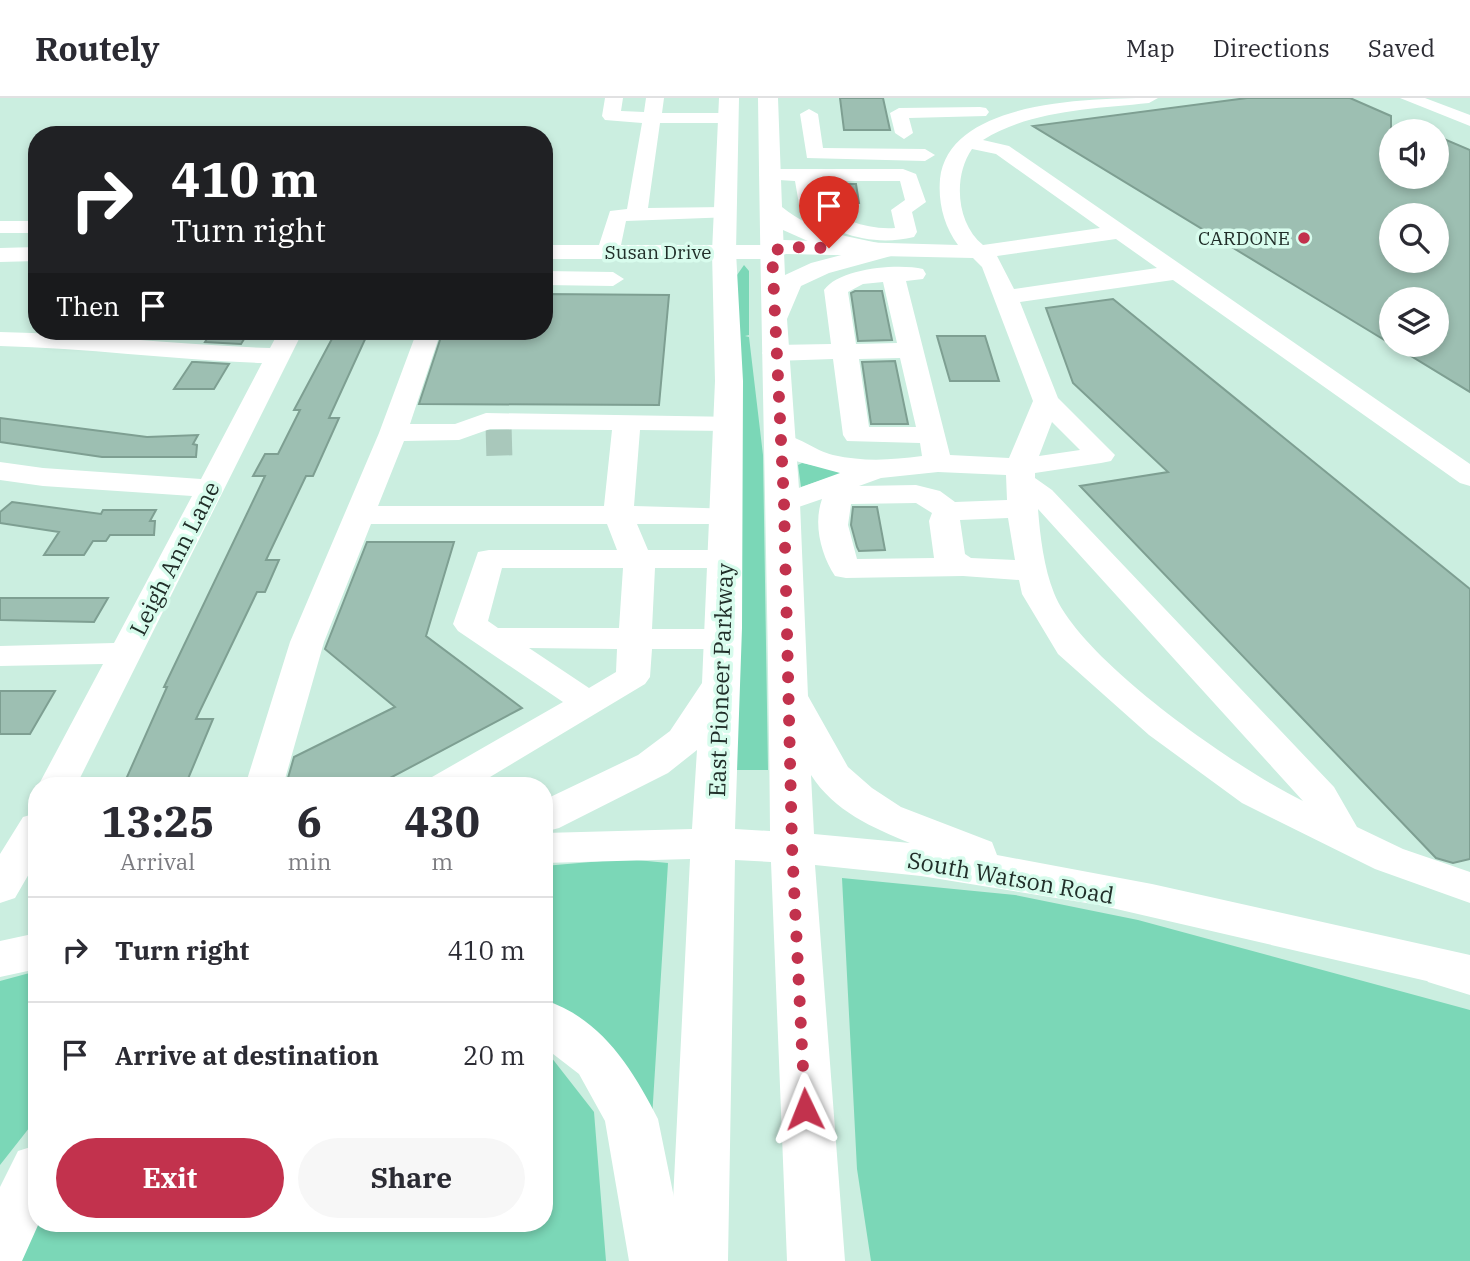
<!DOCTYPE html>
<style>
body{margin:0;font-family:"IBM Plex Serif",serif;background:#f7f7f7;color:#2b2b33;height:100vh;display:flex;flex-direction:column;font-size:26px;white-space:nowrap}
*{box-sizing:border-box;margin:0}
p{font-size:23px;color:#7c7c81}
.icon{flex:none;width:38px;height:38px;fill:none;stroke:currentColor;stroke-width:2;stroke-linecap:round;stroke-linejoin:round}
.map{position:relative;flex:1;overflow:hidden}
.details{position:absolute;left:28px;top:679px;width:525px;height:455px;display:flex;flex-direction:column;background:#fff;border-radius:28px;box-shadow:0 4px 10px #0003}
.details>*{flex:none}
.hud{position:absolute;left:28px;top:28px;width:525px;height:214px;border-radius:28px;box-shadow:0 4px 10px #0003;background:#202124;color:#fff;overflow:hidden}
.fabs{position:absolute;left:1379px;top:21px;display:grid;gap:14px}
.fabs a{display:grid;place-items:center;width:70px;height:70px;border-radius:50%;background:#fff;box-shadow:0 4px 10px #0003;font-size:35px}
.pin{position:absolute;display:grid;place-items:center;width:60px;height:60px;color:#fff;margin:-72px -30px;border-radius:50% 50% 50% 0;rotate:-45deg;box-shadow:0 0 7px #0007}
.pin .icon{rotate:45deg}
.me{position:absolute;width:77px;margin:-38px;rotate:358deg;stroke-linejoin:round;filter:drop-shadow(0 0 5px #0008)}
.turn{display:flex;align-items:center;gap:24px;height:147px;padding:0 28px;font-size:32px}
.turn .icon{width:91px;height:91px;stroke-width:2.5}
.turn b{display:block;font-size:49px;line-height:60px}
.then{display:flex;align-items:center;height:66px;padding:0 28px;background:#0003;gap:14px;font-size:26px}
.eta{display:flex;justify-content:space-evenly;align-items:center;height:119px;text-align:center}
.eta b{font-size:42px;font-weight:700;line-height:49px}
.cta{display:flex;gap:14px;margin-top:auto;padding:14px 28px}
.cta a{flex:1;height:80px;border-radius:42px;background:#c2324d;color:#fff;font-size:28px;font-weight:700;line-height:80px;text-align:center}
.cta a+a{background:#f7f7f7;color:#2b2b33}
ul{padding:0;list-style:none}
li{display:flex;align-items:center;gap:21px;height:105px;padding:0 28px;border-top:2px solid #e1e1e2}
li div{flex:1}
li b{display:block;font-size:26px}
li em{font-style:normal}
header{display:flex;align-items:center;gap:42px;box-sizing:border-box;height:98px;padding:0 35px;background:#fff;border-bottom:2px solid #e1e1e2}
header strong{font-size:33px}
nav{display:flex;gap:38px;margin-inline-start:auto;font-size:24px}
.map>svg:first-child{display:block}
.green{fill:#7bd7b7}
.building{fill:#9dbfb2;stroke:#7e9f92;stroke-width:2;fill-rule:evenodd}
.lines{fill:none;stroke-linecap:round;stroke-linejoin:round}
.minor-tunnel{stroke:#a9c8bb;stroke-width:26;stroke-dasharray:26 13;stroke-linecap:butt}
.minor{fill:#fff;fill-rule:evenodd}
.major{fill:#fff;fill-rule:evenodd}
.highway{fill:#fff;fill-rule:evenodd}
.route{stroke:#c2324d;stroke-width:12;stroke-dasharray:0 21.6}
.poi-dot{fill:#c2324d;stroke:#d8fced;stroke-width:2.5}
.labels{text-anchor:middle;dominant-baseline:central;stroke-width:7;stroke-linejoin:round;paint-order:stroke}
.far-poi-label{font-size:19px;fill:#212e29;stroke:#d8fced;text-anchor:end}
.far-street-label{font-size:19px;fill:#212e29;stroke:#d8fced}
.street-label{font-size:23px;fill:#212e29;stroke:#d8fced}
</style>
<header>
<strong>Routely</strong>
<nav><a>Map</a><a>Directions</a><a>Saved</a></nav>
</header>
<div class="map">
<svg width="1470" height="1163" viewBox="0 0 1470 1163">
<rect width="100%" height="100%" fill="#cbeee0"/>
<path class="green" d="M744,167L749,173V237L745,238L749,239L763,357L768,672H733L737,177Z
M802,365L846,374L801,389L798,367Z
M626,761L668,765L652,1020L544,906V768Z
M842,780L1015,797L1138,822L1470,912V1163H871L857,1071Z
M37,873V1020L0,1067V883Z
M544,950L594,1014L606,1163H8L37,1125H544Z"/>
<path class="building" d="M840,0H883L890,32H844Z
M1247,0H1350L1391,18V79H1437V38L1470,52V294L1393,247H1437V201H1391V246L1033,28ZM1391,117H1437V163H1391Z
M828,86H856L859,105H830Z
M855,193H882L892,242L858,243L851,195Z
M544,196L669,197L659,307L419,306L443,233H544Z
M1113,201L1470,491V761L1453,765L1436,760L1080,388L1168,374L1073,285L1046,210Z
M212,233H249L241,246L205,244Z
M334,237H367L329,320H339L313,378H306L266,462H279L265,494H257L196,621H213L185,688H123L167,589H164L265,378H253L265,356H278L300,312H294Z
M937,238H985L999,283H950Z
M895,263L908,326H871L862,264Z
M192,264H196L229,266L214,291H174Z
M0,320L147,339L198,337L193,346L197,347L196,359H102L0,344Z
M12,404L101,416L103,412H156L150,423H155L154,437H110L106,443H93L84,457H44L59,434L0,425V414Z
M853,409H877L885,452L859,453L857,449L851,427Z
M367,444H454L426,538L522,610L375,688H297L288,680L294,659L395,609L325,551Z
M0,500H108L94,524L0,522Z
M0,593H55L30,636H0Z"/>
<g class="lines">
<path class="minor-tunnel" d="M486,345L522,344"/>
<path class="minor" d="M605,0H623L621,13L644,14L646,0H664L662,15H728L737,20L728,25H660L648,110L725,109L735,115L732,119L626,123L621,147H769L783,142L958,147C944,128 938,105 940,81C949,0 1097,0 1158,0L1149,5C1093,11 1031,12 983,42L1009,48L1470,366V388L1460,385L1173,182L1020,204L1058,300L1115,357L1111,363L1101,365L1035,375V380L1052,392L1334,689L1357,729L1403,751L1470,774V805L1375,771L1242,705L1149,637L1058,556L1022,496L1019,482L963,478L846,480L835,478C821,457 813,426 822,401L784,414L774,411L769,405L774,399L840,375L792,362L767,343L771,337C793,332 812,352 833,357C865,364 891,362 922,358L920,345L847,343L843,337L833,261L775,263L766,260L762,255L766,250L775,247L831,246L824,192C839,170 899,165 923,171L926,176L923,181L906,183L950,357L1009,360L1033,303L982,169L973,160L786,156L772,161H544V147H599L610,113L627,111L642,25L605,22L602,18ZM972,51L996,56L1100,130L983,147C956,125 953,78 972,51ZM1116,141L1157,170L1014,191L997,158ZM883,184L897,245L856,246L848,194L863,186ZM900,260L916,329H869L859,261ZM1052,324L1080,352L1039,358ZM938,374L1006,377L1007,402L955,404L940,393L916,387L859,388L881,380ZM851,406L916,405L932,415L929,423L934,460L857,461L848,427ZM1038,411L1303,703C1237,671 1080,562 1054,495C1044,470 1040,438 1038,411ZM1008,420L1015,462L971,460L965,456L960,422Z
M1400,0H1425L1470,17V28Z
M980,9L986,10L989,14L986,18L909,20L913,35L904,41L895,35L890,15L899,10Z
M809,11L818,16L823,50L925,51L935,57L925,63L807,60L800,16Z
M769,71H903L916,76L926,104L912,114L917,134L914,139C872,149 835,136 800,112L795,83L762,81L759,77ZM815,83H900L905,102L891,112L895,130C866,132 841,121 817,105Z
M0,123H37V135H0Z
M37,149V163L0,164V150Z
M544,173L613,174L624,181L613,188L544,187Z
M279,233H303L76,688H38L103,566L0,568V548L114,545L192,398L43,388L0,382V364L43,370L201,381L262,265C174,262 88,250 0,248V234C90,236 179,247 270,250Z
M417,233H441L410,326H455L486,315L738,319L742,325L738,331L728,333L640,332L634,408L737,411L741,417L737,423L726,426H637L648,452H725L736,454L741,461L736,468L725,470H655L652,531H723L735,534L740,541L735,548L723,551H652L650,579L645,586L475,688H427L432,679L563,604L458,533L453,526L478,454L489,452H617L607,426H371L324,544L283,688H245L290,544L379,335ZM490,331L612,332L604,408H378L404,343L459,342ZM502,470H623L619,530H498L488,523ZM529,550L617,551L616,574L589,590Z
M37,715V762L15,800L0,805V756L23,719Z"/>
<path class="major" d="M719,0H739L736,154L743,283L742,530L735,731L770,733C768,489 761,244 758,0H778L782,109C815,136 851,138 891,148L894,153L891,158L829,175L801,188L787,221L800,405L808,598L848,669L872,690L901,709L992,744L997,757L1152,786L1470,857V893L1099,807L921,778L815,767L845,1163H787L771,764L735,762L728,1163H670L690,761L544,765V735L692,731L697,652L668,675L559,730L544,734V702L638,657L670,633L702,585L715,283L712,154ZM783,132L810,144L849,155L811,165L785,177ZM811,677C834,713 873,730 910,745L814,736Z
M37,835V871L0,879V843Z"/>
<path class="highway" d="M1445,853L1470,861V897L1428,884L1421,871L1428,858Z
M544,902C601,920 632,970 658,1021L687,1163H629L605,1023L579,976L544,949Z
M37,1047V1125H39L22,1163H0V1089L18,1053Z"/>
</g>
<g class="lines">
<path class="route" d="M805,1011L792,748L784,405L772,154L783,149L829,150"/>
</g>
<circle class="poi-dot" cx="1304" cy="140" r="7"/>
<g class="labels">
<g class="far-poi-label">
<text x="1290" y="140">CARDONE</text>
</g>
<g class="far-street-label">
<text x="658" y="154">Susan Drive</text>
</g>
<g class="street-label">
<text transform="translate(174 460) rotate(-63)">Leigh Ann Lane</text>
<text transform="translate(720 582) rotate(-88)">East Pioneer Parkway</text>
<text transform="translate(1011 779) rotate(10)">South Watson Road</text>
</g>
</g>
</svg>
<div class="fabs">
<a><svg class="icon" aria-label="sound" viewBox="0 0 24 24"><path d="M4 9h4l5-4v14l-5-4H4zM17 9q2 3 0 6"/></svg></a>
<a><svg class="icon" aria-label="search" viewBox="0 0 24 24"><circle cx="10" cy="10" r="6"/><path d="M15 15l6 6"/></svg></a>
<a><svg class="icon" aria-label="layers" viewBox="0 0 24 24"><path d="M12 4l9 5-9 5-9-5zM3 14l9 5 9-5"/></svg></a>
</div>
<div class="pin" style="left:829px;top:150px;background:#d93025"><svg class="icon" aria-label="arrive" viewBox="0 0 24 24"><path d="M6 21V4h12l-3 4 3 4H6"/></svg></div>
<svg class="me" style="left:805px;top:1011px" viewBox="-20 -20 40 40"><path d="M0-17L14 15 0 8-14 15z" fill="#c2324d" stroke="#fff" stroke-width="4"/></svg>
<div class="hud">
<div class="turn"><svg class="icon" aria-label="right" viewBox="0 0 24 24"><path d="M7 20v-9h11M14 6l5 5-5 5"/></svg><div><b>410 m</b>Turn right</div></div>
<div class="then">Then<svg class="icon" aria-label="arrive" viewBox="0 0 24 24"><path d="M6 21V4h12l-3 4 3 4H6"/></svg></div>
</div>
<section class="details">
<div class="eta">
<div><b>13:25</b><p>Arrival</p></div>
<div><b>6</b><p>min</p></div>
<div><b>430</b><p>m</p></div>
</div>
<ul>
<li><svg class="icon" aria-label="right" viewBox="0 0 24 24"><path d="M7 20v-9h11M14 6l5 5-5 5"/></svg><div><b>Turn right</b></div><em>410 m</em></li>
<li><svg class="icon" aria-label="arrive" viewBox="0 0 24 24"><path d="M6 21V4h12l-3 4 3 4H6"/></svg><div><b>Arrive at destination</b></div><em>20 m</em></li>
</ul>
<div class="cta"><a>Exit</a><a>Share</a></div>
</section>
</div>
